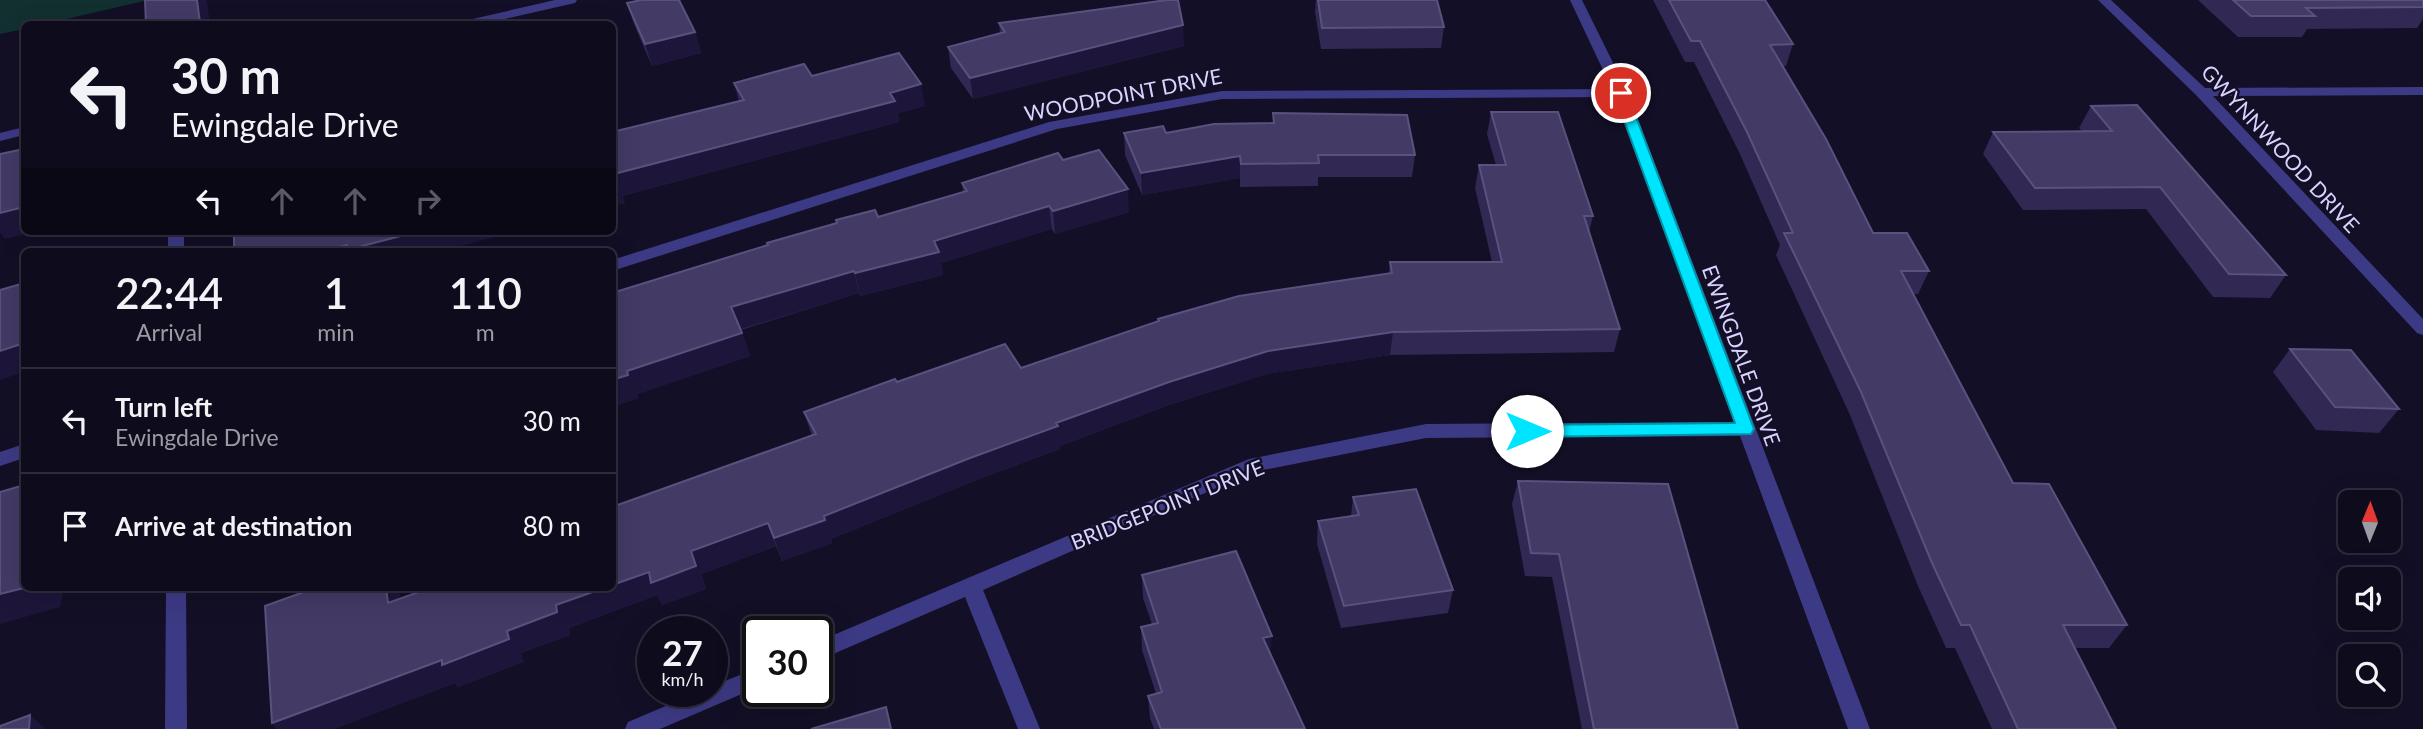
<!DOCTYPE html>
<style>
body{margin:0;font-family:Lato,sans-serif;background:#171425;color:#f1f3f6;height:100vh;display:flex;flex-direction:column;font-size:26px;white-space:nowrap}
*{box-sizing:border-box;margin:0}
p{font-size:23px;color:#9b9ba3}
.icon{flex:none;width:38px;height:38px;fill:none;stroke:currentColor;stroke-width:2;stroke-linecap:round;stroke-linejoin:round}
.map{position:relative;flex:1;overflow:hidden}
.drawer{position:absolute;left:21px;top:248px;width:595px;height:343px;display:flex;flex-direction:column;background:#0e0b1c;border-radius:10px;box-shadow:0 7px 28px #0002,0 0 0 2px #2e2b3b}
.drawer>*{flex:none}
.top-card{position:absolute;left:21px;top:21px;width:595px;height:214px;border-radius:10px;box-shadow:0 7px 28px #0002,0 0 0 2px #2e2b3b;background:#0e0b1c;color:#f1f3f6;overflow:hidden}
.needle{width:46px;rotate:1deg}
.buttons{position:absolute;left:2338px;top:490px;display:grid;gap:14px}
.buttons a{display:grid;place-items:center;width:63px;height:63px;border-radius:10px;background:#0e0b1c;box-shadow:0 7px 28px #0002,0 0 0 2px #2e2b3b;font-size:35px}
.speed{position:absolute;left:637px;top:616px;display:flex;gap:14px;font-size:35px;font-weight:700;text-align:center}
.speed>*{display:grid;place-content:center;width:91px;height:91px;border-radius:50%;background:#0e0b1c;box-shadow:0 7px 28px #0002,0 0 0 2px #2e2b3b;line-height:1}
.speed small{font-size:18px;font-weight:400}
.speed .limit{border:4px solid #111;border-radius:10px;background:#fff;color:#111}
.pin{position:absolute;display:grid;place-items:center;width:60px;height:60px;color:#fff;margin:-30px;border:4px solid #fff;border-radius:50%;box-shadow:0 2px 7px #0007}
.me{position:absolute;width:77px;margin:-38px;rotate:90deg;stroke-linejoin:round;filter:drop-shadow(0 0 5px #0008)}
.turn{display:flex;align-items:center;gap:24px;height:147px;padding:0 35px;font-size:32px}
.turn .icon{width:91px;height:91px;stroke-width:2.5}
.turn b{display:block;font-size:49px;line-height:60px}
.lanes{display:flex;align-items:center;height:66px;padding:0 35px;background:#0003;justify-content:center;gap:35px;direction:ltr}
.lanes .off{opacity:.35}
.eta{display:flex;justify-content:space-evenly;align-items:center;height:119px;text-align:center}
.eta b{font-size:42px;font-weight:600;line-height:49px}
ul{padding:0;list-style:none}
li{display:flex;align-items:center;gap:21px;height:105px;padding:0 35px;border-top:2px solid #2e2b3b}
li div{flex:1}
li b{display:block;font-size:26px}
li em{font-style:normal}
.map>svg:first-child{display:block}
.green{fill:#12302f}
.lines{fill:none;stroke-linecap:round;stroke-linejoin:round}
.street{fill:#3d3a85;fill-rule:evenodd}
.wall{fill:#312854}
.shaded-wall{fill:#1d163a}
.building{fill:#433a66;stroke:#5a527e;stroke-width:2}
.route{fill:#00e5ff;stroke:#0095a6;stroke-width:2}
.labels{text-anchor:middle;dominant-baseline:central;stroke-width:5;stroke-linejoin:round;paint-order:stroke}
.street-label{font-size:21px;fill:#d9d4ff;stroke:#130f26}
</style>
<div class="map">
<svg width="2423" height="729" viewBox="0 0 2423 729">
<rect width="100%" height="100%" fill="#130f26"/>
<path class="green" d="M0,0H148L45,24H24V29L0,34Z"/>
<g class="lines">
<path class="street" d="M555,0H577L575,3L483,24H463L464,21Z
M1570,0H1582L1628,93L1870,729H1848L1740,436L1426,438L1253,472L983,590L1040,729H1018L965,597L817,661V642L1249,459L1426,424L1735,422L1616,97L1222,99L1057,129L612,271V260L1049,122L1222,91L1612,89Z
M2098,0H2111L2205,88L2423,87V95L2213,96L2423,319V335L2417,333L2196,95Z
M24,127V135L0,141V133Z
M168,231H184V252H168Z
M24,444V458L0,466V452Z
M166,588H186L187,729H165Z
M758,668V687L660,729H625L628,722L701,691H712V686Z"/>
</g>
<path class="wall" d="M1316,0H1437L1444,27L1441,48L1321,49L1315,12Z
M1653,0H1765L1793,44L1786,66H1782L1873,233L1929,271L1918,294H1913L2013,483L2127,625L2109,648H2074L2116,729H1992L1955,648H1946L1918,586L1850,415L1776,255L1780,245L1740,154L1694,62H1685Z
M2198,0H2423V19L2417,28L2307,29L2302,37H2238Z
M627,3L695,32L701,53L652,66L634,24Z
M999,23L1184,46L973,99L951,68L948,47L1000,33Z
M812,76L925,106L898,113L899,122L622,196L625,203L612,206V132L739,101L734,83Z
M2091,106L2286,275L2270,298L2213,297L2146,209L2023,210L1983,154L1993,132L2082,131L2079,128Z
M1491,112L1593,216L1589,232L1620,329L1614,352L1390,355L1267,374L1169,405L1060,446V449L974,481L831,539L832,543L782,561L776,546L701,574L706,589L662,605L657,595L569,628L570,635L521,653L523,662L458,687L455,683L333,729H277L272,723L315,588H399L400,599L612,588L812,436L804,412L897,382L1021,368L1158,321V319L1389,273L1390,262H1492L1475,188L1479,165H1496L1487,134Z
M1273,113L1415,155L1412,177H1318V186L1240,187V178L1142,195L1125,155L1124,133H1166L1273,123Z
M1063,160L1129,212L1055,234L1052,229L941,263L943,275L860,296L859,293L741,330L750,356L637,394L638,398L612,407L768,245L878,217L963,192L962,183Z
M2290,349L2399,409L2379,433L2316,430L2273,372Z
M1518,481L1738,729H1582L1552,577L1525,576L1512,504Z
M1353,497L1453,590L1448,613L1341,628L1317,544L1318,521L1351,516Z
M1142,575L1271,654L1305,729H1154L1150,718L1148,696L1156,694L1142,650L1141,627L1152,624L1143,598Z"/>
<path class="shaded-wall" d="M197,0H206L207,1L210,24H192Z
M1183,25L1184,46L973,99L970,78Z
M695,32L701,53L652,66L645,44Z
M921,84L925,106L898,113L899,122L622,196L614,174Z
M1240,156V178L1142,195L1141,173Z
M616,181L625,203L612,206V182Z
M1128,189L1129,212L1055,234L1053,211Z
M1049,206L1052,229L941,263L943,275L860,296L855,273L934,241Z
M24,207V231H37L5,239L0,233V213Z
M420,231H518L438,252H320L347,245Z
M854,271L859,293L738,330L731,307Z
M1393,332L1390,355L1267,374L1169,405L1060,446V449L974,481L831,539L832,543L782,561L774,538L824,516L1056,423L1169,382L1268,351Z
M742,333L750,356L637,394L638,398L612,407V380L627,371Z
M24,343V372L0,380V351Z
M768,523L776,546L701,574L706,589L662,605L657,595L569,628L570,635L521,653L523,662L458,687L455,683L333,729H277L272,723L507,631L556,605L604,588H612V585L691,551Z
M24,588H64L60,607L0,624V594Z
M386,588H399L404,626L388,603Z
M1272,636L1270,658L1263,638Z
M30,715L46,729H29Z"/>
<path class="building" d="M145,0H197L200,23L192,24H146Z
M641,0H679L695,32L645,44L627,3Z
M1167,0H1178L1183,25L970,78L948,47L1005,32L999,23Z
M1318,0H1437L1444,27L1322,28Z
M1669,0H1765L1793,44L1770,45L1826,139L1873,233H1907L1929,271H1901L2013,483L2049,484L2127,625H2063L2116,729H2018L1970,625H1961L1932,563L1861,392L1784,233H1793L1747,132L1700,41H1691Z
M2233,0H2423V7L2306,8L2315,16H2251Z
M899,53L921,84L890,93L895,101L614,174L616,181L612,182V132L744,100L734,83L804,64L812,76Z
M2137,105L2286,275L2229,274L2160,187L2035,188L1993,132L2112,131L2091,106Z
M1491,112H1558L1593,216H1584L1620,329L1393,332L1268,351L1169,382L1056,423L1058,426L970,458L824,516L825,520L774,538L768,523L691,551L696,566L651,583L649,572L612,585V507L816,434L804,412L895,379L897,382L1005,344L1021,368L1159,321L1158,319L1239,296L1392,273L1390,262H1502L1479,165H1506Z
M1273,113L1407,115L1415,155H1318L1319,163L1241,164L1240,156L1141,173L1124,133L1163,126L1166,133L1214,124L1274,123Z
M24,149V207L0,213V154Z
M1099,150L1128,189L1053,211L1049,206L934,241L939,252L855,273L854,271L731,307L742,333L627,371L628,375L612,380V293L768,245L767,243L837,223L836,220L875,210L878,217L967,191L962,183L1058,153L1063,160Z
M234,231H420L347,250V245L320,252H234Z
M24,283V343L0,351V290Z
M2290,349L2351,350L2399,409L2335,407Z
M1518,481L1668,484L1738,729H1594L1559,554L1531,553Z
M24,485V588L0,594V492Z
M1416,489L1453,590L1344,606L1318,521L1359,515L1353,497Z
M1236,551L1272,636L1263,638L1305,729H1161L1148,696L1162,692L1141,627L1158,623L1142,575Z
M315,588H386L388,603L430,588H604L556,605L557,612L507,631L509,639L442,665V660L272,723L265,606Z
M886,707L891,729H811Z
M30,715L29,729H0V726Z"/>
<path class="route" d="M1621,89L1627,93L1754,429L1751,434L1527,437L1519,431L1527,425L1735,423L1614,93Z"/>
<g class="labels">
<g class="street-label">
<text transform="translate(1123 94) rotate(-11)">WOODPOINT DRIVE</text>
<text transform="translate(2281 148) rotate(47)">GWYNNWOOD DRIVE</text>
<text transform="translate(1742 355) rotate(70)">EWINGDALE DRIVE</text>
<text transform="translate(1167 504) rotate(-22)">BRIDGEPOINT DRIVE</text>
</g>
</g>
</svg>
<div class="buttons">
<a><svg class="needle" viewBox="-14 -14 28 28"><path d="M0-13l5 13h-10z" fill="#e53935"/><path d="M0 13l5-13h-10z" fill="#9b9ba3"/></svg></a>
<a><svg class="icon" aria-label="sound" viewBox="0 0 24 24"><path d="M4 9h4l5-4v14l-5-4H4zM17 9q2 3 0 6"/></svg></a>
<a><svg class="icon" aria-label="search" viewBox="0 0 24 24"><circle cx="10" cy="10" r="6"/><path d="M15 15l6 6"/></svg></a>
</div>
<div class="speed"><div>27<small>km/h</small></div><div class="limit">30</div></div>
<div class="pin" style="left:1621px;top:93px;background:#d93025"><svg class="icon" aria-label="arrive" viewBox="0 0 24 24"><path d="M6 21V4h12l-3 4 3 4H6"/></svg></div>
<svg class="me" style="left:1527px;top:431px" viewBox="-20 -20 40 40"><circle r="19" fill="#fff"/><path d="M0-13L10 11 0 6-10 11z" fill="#00e5ff"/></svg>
<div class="top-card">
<div class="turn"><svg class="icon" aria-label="left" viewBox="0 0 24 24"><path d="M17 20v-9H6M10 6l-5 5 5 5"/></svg><div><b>30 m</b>Ewingdale Drive</div></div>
<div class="lanes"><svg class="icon" aria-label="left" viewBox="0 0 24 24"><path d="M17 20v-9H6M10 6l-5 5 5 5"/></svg><svg class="icon off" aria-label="ahead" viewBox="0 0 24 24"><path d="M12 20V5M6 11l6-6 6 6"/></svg><svg class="icon off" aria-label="ahead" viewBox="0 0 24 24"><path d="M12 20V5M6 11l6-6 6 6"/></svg><svg class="icon off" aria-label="right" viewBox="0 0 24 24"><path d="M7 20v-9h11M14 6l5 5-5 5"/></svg></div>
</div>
<section class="drawer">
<div class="eta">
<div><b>22:44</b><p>Arrival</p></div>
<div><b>1</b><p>min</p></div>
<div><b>110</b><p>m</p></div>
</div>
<ul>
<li><svg class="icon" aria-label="left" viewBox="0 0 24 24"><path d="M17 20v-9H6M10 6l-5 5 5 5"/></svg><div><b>Turn left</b><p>Ewingdale Drive</p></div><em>30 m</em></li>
<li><svg class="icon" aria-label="arrive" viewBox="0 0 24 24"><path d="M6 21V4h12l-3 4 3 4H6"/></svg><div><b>Arrive at destination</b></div><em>80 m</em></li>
</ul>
</section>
</div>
